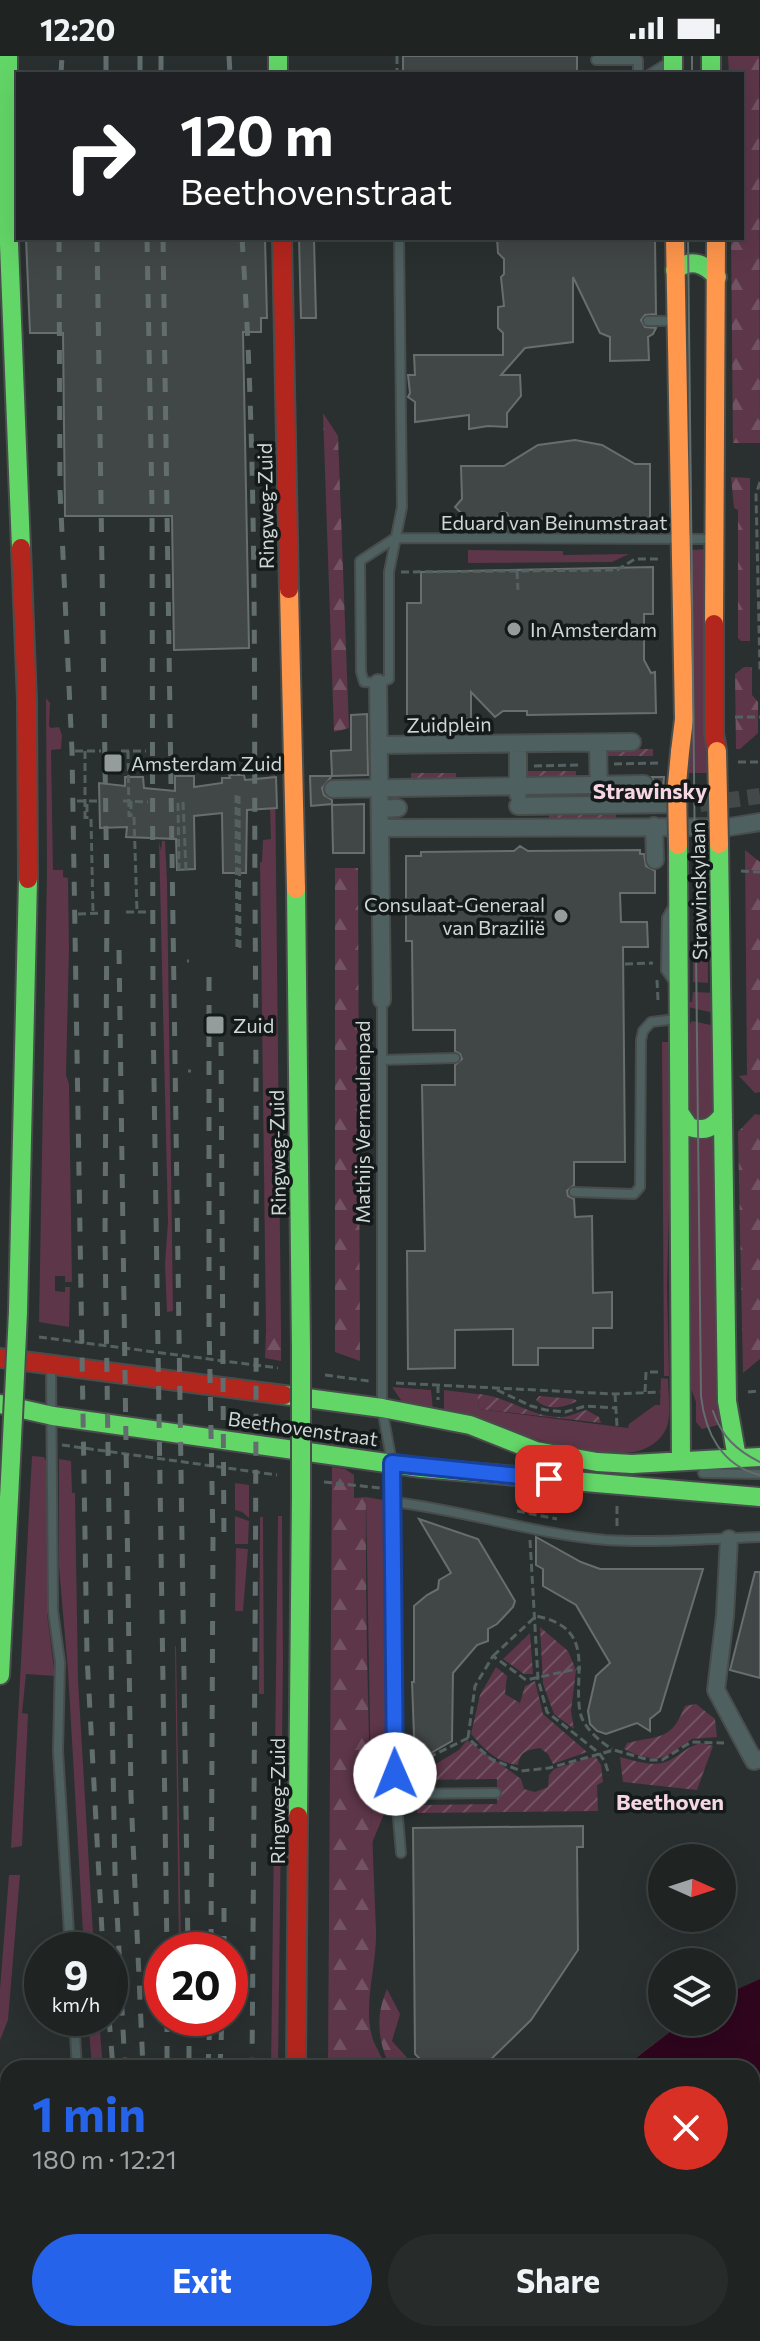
<!DOCTYPE html>
<meta charset="utf-8">
<style>
body{margin:0;font-family:Commissioner,sans-serif;background:#272c2b;color:#f1f3f6;height:100vh;display:flex;flex-direction:column;font-size:30px;white-space:nowrap}
*{box-sizing:border-box;margin:0}
p{font-size:26px;color:#a1a4a6}
.icon{flex:none;width:44px;height:44px;fill:none;stroke:currentColor;stroke-width:2;stroke-linecap:round;stroke-linejoin:round}
.map{position:relative;flex:1;overflow:hidden}
.sheet{position:absolute;left:0px;top:2004px;width:760px;height:282px;display:flex;flex-direction:column;background:#1f2423;border-radius:24px 24px 0 0;box-shadow:0 8px 32px #0002,0 0 0 2px #3c4141}
.sheet>*{flex:none}
.guide{position:absolute;left:16px;top:16px;width:728px;height:168px;border-radius:0px;box-shadow:0 8px 32px #0002,0 0 0 2px #3c4141;background:#202124;color:#fff;overflow:hidden}
.needle{width:52px;rotate:93deg}
.controls{position:absolute;left:648px;top:1788px;display:grid;gap:16px}
.controls a{display:grid;place-items:center;width:88px;height:88px;border-radius:50%;background:#1f2423;box-shadow:0 8px 32px #0002,0 0 0 2px #3c4141;font-size:40px}
.speed{position:absolute;left:24px;top:1876px;display:flex;gap:16px;font-size:40px;font-weight:700;text-align:center}
.speed>*{display:grid;place-content:center;width:104px;height:104px;border-radius:50%;background:#1f2423;box-shadow:0 8px 32px #0002,0 0 0 2px #3c4141;line-height:1}
.speed small{font-size:20px;font-weight:400}
.speed .limit{border:12px solid #d22;background:#fff;color:#111}
.pin{position:absolute;display:grid;place-items:center;width:68px;height:68px;color:#fff;margin:-34px;border-radius:16px;box-shadow:0 4px 12px #0006}
.me{position:absolute;width:88px;margin:-44px;rotate:359deg;stroke-linejoin:round;filter:drop-shadow(0 0 6px #0008)}
.turn{display:flex;align-items:center;gap:28px;height:168px;padding:0 32px;font-size:36px}
.turn .icon{width:104px;height:104px;stroke-width:2.5}
.turn b{display:block;font-size:56px;line-height:68px}
.round{display:grid;place-items:center;flex:none;width:84px;height:84px;border-radius:42px;background:#272c2b}
.summary{display:flex;align-items:center;justify-content:space-between;height:136px;padding:0 32px}
h1{font-size:48px;font-weight:700;line-height:60px;color:#2563eb}
.button{display:flex;gap:16px;margin-top:auto;padding:16px 32px}
.button a{flex:1;height:92px;border-radius:48px;background:#2563eb;color:#fff;font-size:32px;font-weight:700;line-height:92px;text-align:center}
.button a+a{background:#272c2b;color:#f1f3f6}
.status{display:flex;justify-content:space-between;align-items:center;height:56px;padding:0 40px;background:#1f2423;direction:ltr}
.status svg{height:22px;fill:currentColor}
.map>svg:first-child{display:block}
.grass{fill:#5d3649}
.forest{fill:url(#forest-firs)}
.park{fill:url(#park-tufts)}
.garden{fill:url(#garden-furrows)}
.water{fill:#2f061e}
.building{fill:#414746;stroke:#686e6d;stroke-width:2}
.lines{fill:none;stroke-linecap:round;stroke-linejoin:round}
.street-tunnel{stroke:#424948;stroke-width:16;stroke-dasharray:16 8;stroke-linecap:butt}
.lane-casing{stroke:#484d4c;stroke-width:12}
.street-casing{stroke:#484d4c;stroke-width:20}
.fast-casing{stroke:#484d4c;stroke-width:22}
.slow-casing{stroke:#484d4c;stroke-width:22}
.jam-casing{stroke:#484d4c;stroke-width:22}
.path{stroke:#546160;stroke-width:3;stroke-dasharray:8 4;stroke-linecap:butt}
.lane{stroke:#4e6060;stroke-width:8}
.street{stroke:#4e6060;stroke-width:16}
.fast{stroke:#63d668;stroke-width:18}
.slow{stroke:#ff974d;stroke-width:18}
.jam{stroke:#b3261e;stroke-width:18}
.tram{stroke:#626e6e;stroke-width:2}
.rail{stroke:#626e6e;stroke-width:5;stroke-dasharray:14 14;stroke-linecap:butt}
.fast-bridge-casing{stroke:#484d4c;stroke-width:22;stroke-linecap:butt}
.slow-bridge-casing{stroke:#484d4c;stroke-width:22;stroke-linecap:butt}
.fast-bridge{stroke:#63d668;stroke-width:18}
.slow-bridge{stroke:#ff974d;stroke-width:18}
.route-casing{stroke:#184099;stroke-width:20}
.route{stroke:#2563eb;stroke-width:14}
.poi-dot{fill:#959c9c;stroke:#141919;stroke-width:3}
.labels{text-anchor:middle;dominant-baseline:central;stroke-width:7;stroke-linejoin:round;paint-order:stroke}
.street-label{font-size:20px;fill:#cfd6d6;stroke:#141919}
.poi-label{font-size:20px;fill:#cfd6d6;stroke:#141919;text-anchor:start}
.neighbourhood-label{font-size:22px;font-weight:bold;fill:#f6d6e3;stroke:#141919}
</style>
<div class="status"><b>12:20</b><svg viewBox="0 0 49 12"><path d="M0 12V9h3v3zM5 12V6h3v6zM10 12V3h3v9zM15 12V0h3v12zM26 1h20v11H26zM47 4h2v5h-2z"/></svg></div>
<div class="map">
<svg width="760" height="2285" viewBox="0 0 760 2285">
<defs>
<pattern id="forest-firs" width="22" height="20" patternUnits="userSpaceOnUse" patternTransform="scale(2)"><rect width="22" height="20" fill="#5d3649"/><path d="M5 1l3.5 6h-7zM16 11l3.5 6h-7z" fill="#735262"/></pattern>
<pattern id="park-tufts" width="24" height="20" patternUnits="userSpaceOnUse" patternTransform="scale(2)"><rect width="24" height="20" fill="#5d3649"/><path d="M3 7l-1-3M5 7V3M7 7l1-3M15 17l-1-3M17 17v-4M19 17l1-3" fill="none" stroke="#735262"/></pattern>
<pattern id="garden-furrows" width="10" height="10" patternUnits="userSpaceOnUse" patternTransform="scale(2)"><rect width="10" height="10" fill="#5d3649"/><path d="M-1 1l2-2M0 10L10 0M9 11l2-2" fill="none" stroke="#735262"/></pattern>
</defs>
<rect width="100%" height="100%" fill="#29302f"/>
<path class="grass" d="M707,493L715,717H683L691,494Z
M468,494L563,495V499L629,498L612,506L468,507Z
M46,642L50,647L49,670L51,672L59,671L62,679L61,693L51,694L53,814H63V821L68,822L69,893L66,1019L69,1028L72,1226H65V1220H55V1235L65,1236V1231H70L69,1271L39,1266L47,815Z
M275,719L281,1273H270L266,1276L260,806H262L263,784L271,783L269,720Z
M159,785L161,795L162,785H165L167,825L173,1255L167,1256L165,1208L168,1165Z
M693,791H707L708,927L693,926Z
M693,936L718,937L714,957L688,951L683,946H692Z
M692,965L711,969L721,1359L718,1369L702,1373L696,1366V1346L689,1327L687,972Z
M662,986H673L667,1230L669,1320H664Z
M661,1322L668,1323C668,1338 672,1360 666,1373C661,1384 650,1392 638,1395C596,1406 488,1369 444,1357V1334L477,1338L479,1353L628,1372L629,1368L655,1349H660Z
M392,1331L431,1334L433,1354L403,1347Z
M32,1400L44,1401L47,1407V1558L55,1620L26,1618L22,1657L28,1658L22,1790L11,1792Z
M59,1403L71,1405L72,1437H75L78,1624L94,1894H84L68,1615L59,1511Z
M235,1427L249,1429V1462L242,1456L235,1454Z
M366,1441L383,1444L387,1656L384,1758L372,1787Z
M235,1460L249,1465L248,1488H235Z
M278,1460H282L283,1605L278,2012H271Z
M260,1461H263L264,1638H259Z
M236,1492L248,1493L243,1555H235Z
M175,1590H176L181,1894H179Z
M9,1819H20L8,1964L0,1984V1933Z
M88,1962H99L103,2012H92Z"/>
<path class="forest" d="M728,0H759L760,387H733L731,182H742V18H729Z
M323,357L338,380L349,672L334,676Z
M731,421L750,422V585H741L738,582V454L734,452Z
M744,611H752V639L758,646V677L740,693H736L735,618Z
M745,794L760,806V1036L755,1037L739,1020L747,1019Z
M335,812H358L360,1305L335,1296Z
M755,1058L760,1059V1303L743,1317L738,1076Z
M270,1273H281V1305L265,1302L266,1276Z
M332,1411L345,1413L354,1419V1442L366,1441C365,1585 370,1730 376,1875C377,1910 362,1951 373,1984C377,1994 383,2003 387,2012H328Z
M387,1933L400,1958L392,1985L411,2006L409,2012H390C378,1984 375,1961 387,1933Z"/>
<path class="park" d="M760,1923V2285H324V2278H752V2012H622L683,1966H722V1940Z"/>
<path class="garden" d="M605,693H653V700H605Z
M528,715H576V722L528,723Z
M411,717H456V723H411Z
M549,757H616V764L549,765Z
M477,1338C506,1339 531,1362 562,1361C569,1361 578,1356 586,1354L599,1361L601,1367L479,1353Z
M539,1340L574,1343L577,1345C565,1352 546,1355 536,1344Z
M540,1571L568,1595L576,1614L571,1655L574,1673L554,1658L543,1628Z
M530,1577L533,1618H524L503,1603Z
M496,1611L507,1620L505,1638L520,1647L525,1630L535,1625L543,1658L587,1696L553,1708L548,1698L540,1692C528,1694 520,1695 518,1709C497,1707 484,1693 471,1678L480,1639Z
M696,1648L715,1663L717,1681L692,1683L667,1700L655,1703L637,1699L624,1693L627,1687C660,1679 671,1685 685,1650Z
M467,1684L521,1723L524,1733L535,1736L548,1731L549,1719L554,1713L595,1700L601,1709L603,1726L597,1729L598,1755L417,1757V1749L497,1748V1723L415,1724L416,1720L459,1694Z
M702,1687L713,1690L697,1734L623,1726L620,1701C637,1705 656,1713 672,1703C684,1696 688,1690 702,1687Z"/>
<path class="water" d="M760,1923V2148L752,2152V2012H631L632,2005L683,1966H722V1940Z
M389,2278H466L464,2285H392Z"/>
<path class="building" d="M403,0H577V18H403Z
M26,182H265L267,262H261V276H243L249,592L174,594L172,460H65L63,277H30Z
M299,182H314L316,262H301Z
M497,182H655L656,258L645,259L641,264L645,271L656,272L653,278L648,281L649,304L610,305V281L600,277L573,221V286L525,292L501,319H520L521,340L507,357V371L488,370L469,373V359L415,366V346L408,341L410,337L408,319H415L414,299H503V277L498,272V251L504,250L501,221L504,218V203L498,197Z
M575,384L602,389L635,408H650V462L510,463L507,457L502,456L496,463H462V458L455,451L462,443L461,410H504L538,389Z
M653,511V558H644V604L651,617L655,616L656,657L527,659V655H503L495,661L471,636V663L407,665V547H421V516Z
M367,658L368,719L332,720L331,695L351,694V659Z
M229,719H244L245,724L276,721L277,752L247,754L246,817H223L222,757L194,760L195,813L177,814L176,783L126,781L127,771L100,772L99,727L125,730V721H143L144,732L175,735V720H194V731L222,727V722H230Z
M310,720H332L322,732L324,739L332,744V748L311,750Z
M652,721H664L663,735H652L655,729Z
M364,748V797H333L332,749Z
M520,790L528,795L640,794V798H644L646,810L655,815V837H620L621,866H647L648,891H623L625,1106H574V1129L567,1135L568,1140L574,1143L575,1161L592,1160L593,1237L612,1236V1272H593V1292H538V1309H513V1273L455,1274V1312L408,1313L407,1195H425L422,1029H455V1009L462,1003L460,998L455,995V974H413L412,885H406V800H421V796L514,795Z
M419,1463L478,1483L515,1545L513,1551L497,1568L488,1573V1585L477,1589L453,1617L452,1685L415,1706L412,1626H414V1550L427,1539L438,1533L439,1524L451,1517Z
M536,1481L581,1506L600,1513H703L660,1655L650,1663V1675L637,1667L606,1678L597,1675L590,1668L588,1655L596,1620L610,1607L576,1549L543,1530V1513L536,1509Z
M755,1516H760V1622L730,1614Z
M583,1770V1791H577L578,1894L531,1964L482,2012H429L415,1998L413,1772Z"/>
<g class="lines">
<path class="street-tunnel" d="M700,748L760,740"/>
<defs>
<path id="lane" d="M596,4H638V18
M650,18L668,7
M399,182L402,451L389,516V623L378,627L364,626L361,616L360,505L395,482L711,483
M648,265H676
M503,481V463
M672,853L667,862L666,914L673,924
M382,944V1352L392,1407L395,1727L401,1797
M382,1004L455,1002
M574,1136L634,1138L640,1131L641,984L643,975L651,966L676,963
M51,1313L53,1555L60,1606L58,1695L70,1894
M703,1417L760,1418
M393,1446C464,1454 534,1478 606,1484C656,1487 709,1483 760,1481
M396,1738L496,1737
M74,1962L77,2012
M50,2278L52,2285"/>
<path id="street" d="M378,627L382,944
M598,687L599,739
M518,688V738
M379,689L632,686
M333,733L644,728
M518,750L674,748
M380,753L398,752
M654,770L655,804
M381,772L729,771L760,766
M729,1483L725,1560L716,1634L754,1705L760,1703"/>
<path id="fast" d="M8,0V163L21,492
M278,0V18
M673,0V18
M711,0V18
M675,214C691,202 704,207 717,221
M719,788L727,1345L737,1402
M678,789L681,1405
M296,833L301,1293
M681,1059L689,1071C705,1076 713,1072 723,1059
M18,1256L28,823
M284,1339L382,1352L470,1369L536,1395L597,1406L632,1408L760,1401
M0,1348L53,1360L422,1412L760,1441
M0,1619L11,1403
M298,1760L301,1441
M290,2285L291,2278"/>
<path id="slow" d="M675,182L684,663L680,696
M289,533L296,833
M714,568L716,182"/>
<path id="jam" d="M282,182L289,533
M21,492L27,645L28,823
M714,568V677L717,695
M0,1302L284,1339
M296,2012L298,1760"/>
</defs>
<use href="#lane" class="lane-casing"/>
<use href="#street" class="street-casing"/>
<use href="#fast" class="fast-casing"/>
<use href="#slow" class="slow-casing"/>
<use href="#jam" class="jam-casing"/>
<path class="path" d="M397,0V18
M760,426L756,439L760,614
M517,515L518,534
M401,516L617,514L635,503H662
M735,661H760
M75,695H101
M85,695V763
M121,695H146
M128,695L129,761
M738,706H760
M614,708L658,707
M534,710L582,709
M236,739L237,895
M239,740L240,896
M77,745H101
M123,745L148,746
M131,745V761
M183,746L186,814
M178,747L179,814
M87,748V763
M134,761L137,856
M91,763L93,857
M741,815L760,816
M126,856H149
M78,858L101,857
M187,905H189
M625,908L653,907
M657,924L658,944
M188,1015H191
M39,1281L278,1312
M325,1319L369,1325
M396,1327L615,1338L660,1336
M438,1329V1344
M497,1334L531,1350L546,1354L565,1356L586,1350L616,1352
M645,1336L646,1316H662
M748,1336L760,1335
M615,1338L617,1370
M62,1389L277,1419
M324,1426L380,1432
M617,1450V1472
M517,1455L557,1463
M530,1484L538,1623L547,1656L599,1697L605,1706L609,1719
M493,1600L536,1560C597,1572 573,1616 580,1656C583,1671 599,1685 612,1693
M468,1682L475,1630L493,1600L526,1624L581,1612
M407,1712L468,1682L491,1703L521,1715L549,1712L614,1694L649,1704H662L691,1686L724,1687
M752,2231L760,2232
M752,2240H760
M364,2278L367,2285
M627,2278L628,2285
M738,2278V2285
M496,2285L499,2278
M538,2285L540,2278
M642,2285L645,2278
M649,2285L653,2278"/>
<use href="#lane" class="lane"/>
<use href="#street" class="street"/>
<use href="#fast" class="fast"/>
<use href="#slow" class="slow"/>
<use href="#jam" class="jam"/>
<path class="tram" d="M692,0V18
M688,182L701,1340C705,1377 722,1410 760,1419
M713,1355C721,1380 737,1395 760,1406"/>
<path class="rail" d="M106,0V18
M140,0V18
M161,0V18
M229,0L230,18
M61,18L62,0
M59,182L60,434L72,695L87,1600L103,1894
M97,182L107,838L105,1182L111,1601L115,1817L125,2012
M147,182L152,449L153,957L167,1894
M163,182L188,1894
M242,182C257,402 254,623 255,844C258,1233 255,1623 252,2012
M119,894L131,1740L143,2012
M209,921V1268L213,1484L211,1894
M221,986L224,1490
M224,1894V1838
M109,1962L113,2012
M167,1962V2012
M189,1962V2012
M208,2012L210,1962
M220,2012L222,1962
M111,2285V2278
M153,2285V2278
M177,2285L178,2278
M202,2285V2278
M247,2285V2278"/>
<defs>
<path id="fast-bridge" d="M301,1293V1441
M11,1403L18,1256"/>
<path id="slow-bridge" d="M717,695L719,788
M678,789L677,728L680,696"/>
</defs>
<use href="#fast-bridge" class="fast-bridge-casing"/>
<use href="#slow-bridge" class="slow-bridge-casing"/>
<use href="#fast-bridge" class="fast-bridge"/>
<use href="#slow-bridge" class="slow-bridge"/>
</g>
<g class="lines">
<defs>
<path id="route" d="M395,1718L392,1407L549,1423"/>
</defs>
<use href="#route" class="route-casing"/>
<use href="#route" class="route"/>
</g>
<g class="poi-dot">
<circle cx="514" cy="573" r="8"/>
<rect x="103" y="697" width="20" height="20" rx="4"/>
<circle cx="561" cy="860" r="8"/>
<rect x="205" y="959" width="20" height="20" rx="4"/>
</g>
<g class="labels">
<g class="street-label">
<text transform="translate(265 450) rotate(-91)">Ringweg-Zuid</text>
<text x="554" y="466">Eduard van Beinumstraat</text>
<text transform="translate(449 668) rotate(-1)">Zuidplein</text>
<text transform="translate(698 835) rotate(-91)">Strawinskylaan</text>
<text transform="translate(362 1066) rotate(-90)">Mathijs Vermeulenpad</text>
<text transform="translate(277 1097) rotate(-91)">Ringweg-Zuid</text>
<text transform="translate(303 1372) rotate(8)">Beethovenstraat</text>
<text transform="translate(277 1745) rotate(-90)">Ringweg-Zuid</text>
</g>
<g class="poi-label">
<text x="530" y="573">In Amsterdam</text>
<text x="131" y="707">Amsterdam Zuid</text>
<text x="545" y="848" text-anchor="end">Consulaat-Generaal<tspan x="545" dy="23">van Brazilië</tspan></text>
<text x="233" y="969">Zuid</text>
</g>
<g class="neighbourhood-label">
<text x="650" y="734">Strawinsky</text>
<text x="670" y="1745">Beethoven</text>
</g>
</g>
</svg>
<div class="controls">
<a><svg class="needle" viewBox="-14 -14 28 28"><path d="M0-13l5 13h-10z" fill="#e53935"/><path d="M0 13l5-13h-10z" fill="#a1a4a6"/></svg></a>
<a><svg class="icon" aria-label="layers" viewBox="0 0 24 24"><path d="M12 4l9 5-9 5-9-5zM3 14l9 5 9-5"/></svg></a>
</div>
<div class="speed"><div>9<small>km/h</small></div><div class="limit">20</div></div>
<div class="pin" style="left:549px;top:1423px;background:#d93025"><svg class="icon" aria-label="arrive" viewBox="0 0 24 24"><path d="M6 21V4h12l-3 4 3 4H6"/></svg></div>
<svg class="me" style="left:395px;top:1718px" viewBox="-20 -20 40 40"><circle r="19" fill="#fff"/><path d="M0-13L10 11 0 6-10 11z" fill="#2563eb"/></svg>
<div class="guide">
<div class="turn"><svg class="icon" aria-label="right" viewBox="0 0 24 24"><path d="M7 20v-9h11M14 6l5 5-5 5"/></svg><div><b>120 m</b>Beethovenstraat</div></div>
</div>
<section class="sheet">
<div class="summary"><div><h1>1 min</h1><p>180 m · 12:21</p></div><a class="round" style="background:#d93025;color:#fff"><svg class="icon" aria-label="close" viewBox="0 0 24 24"><path d="M6 6l12 12M18 6L6 18"/></svg></a></div>
<div class="button"><a>Exit</a><a>Share</a></div>
</section>
</div>
